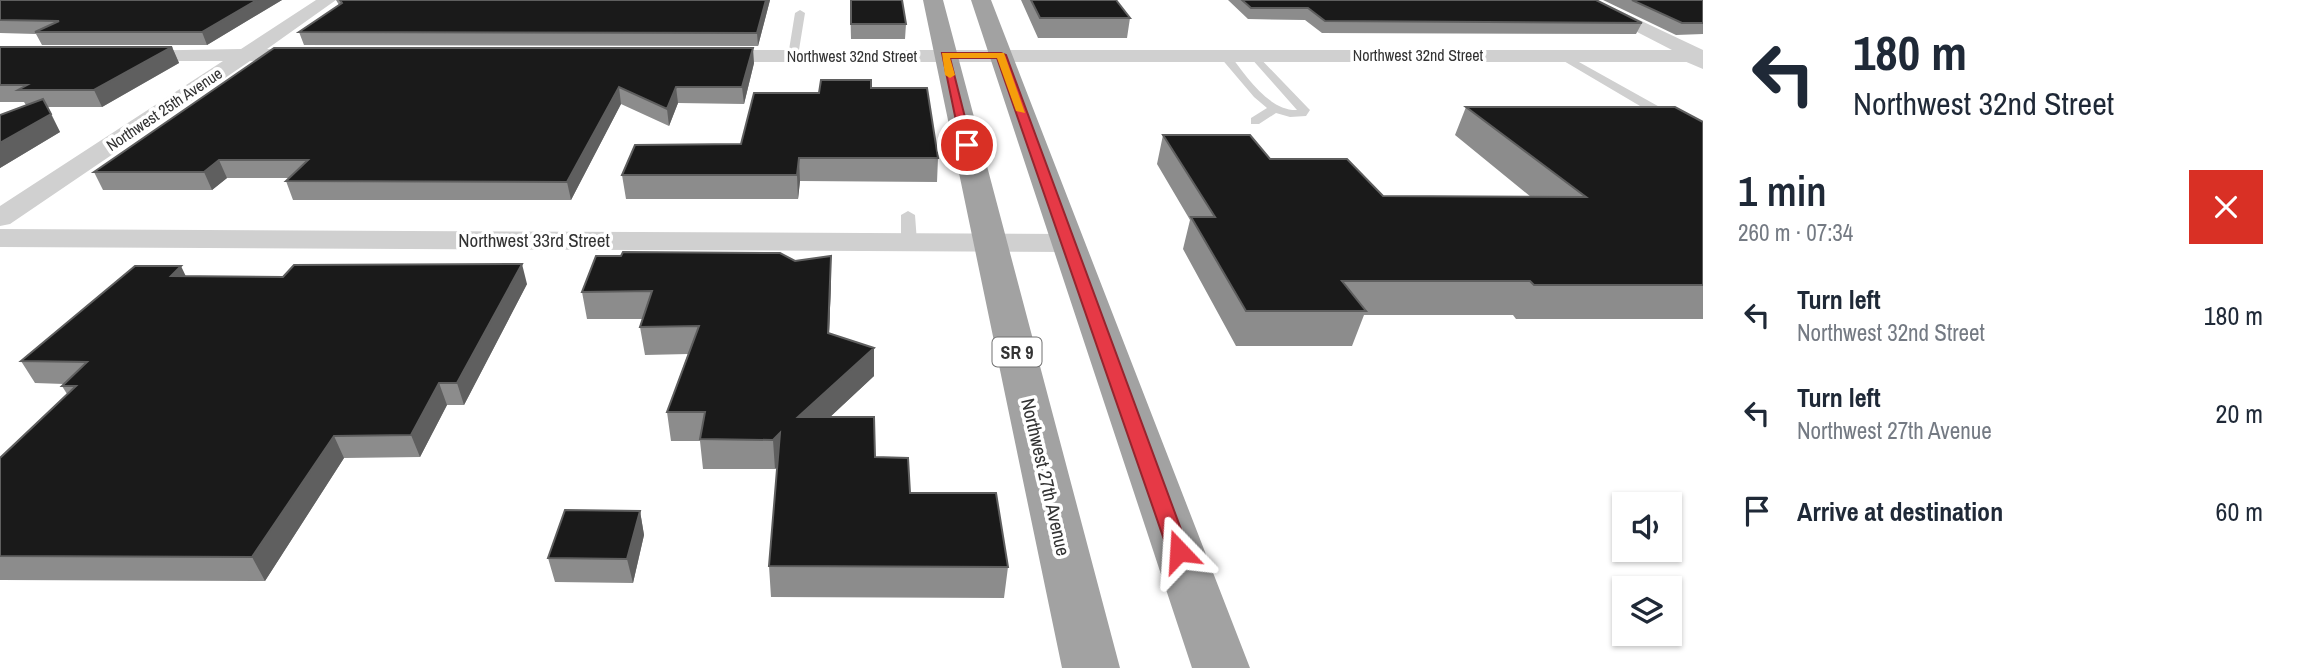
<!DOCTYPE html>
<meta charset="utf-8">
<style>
body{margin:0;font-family:"Archivo Narrow",sans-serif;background:#f6f6f7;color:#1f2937;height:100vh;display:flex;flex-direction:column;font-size:26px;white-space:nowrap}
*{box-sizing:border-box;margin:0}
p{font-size:23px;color:#747a83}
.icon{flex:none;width:38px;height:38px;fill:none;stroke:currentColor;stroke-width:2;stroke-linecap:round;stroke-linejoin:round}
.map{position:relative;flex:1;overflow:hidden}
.drawer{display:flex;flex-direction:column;background:#fff;width:595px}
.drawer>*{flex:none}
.banner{background:#fff;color:#1f2937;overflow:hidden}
.fabs{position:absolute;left:1612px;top:492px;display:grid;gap:14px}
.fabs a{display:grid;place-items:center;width:70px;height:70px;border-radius:0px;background:#fff;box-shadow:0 2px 5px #0004;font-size:35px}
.pin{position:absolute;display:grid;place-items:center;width:60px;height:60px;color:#fff;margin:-30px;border:4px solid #fff;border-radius:50%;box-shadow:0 2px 7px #0007}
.me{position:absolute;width:77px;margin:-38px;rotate:340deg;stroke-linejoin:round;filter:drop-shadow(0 0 5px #0008)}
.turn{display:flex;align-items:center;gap:24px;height:147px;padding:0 35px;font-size:32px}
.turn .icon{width:91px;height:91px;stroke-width:2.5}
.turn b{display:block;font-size:49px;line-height:60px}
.round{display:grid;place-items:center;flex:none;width:74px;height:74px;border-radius:0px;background:#f6f6f7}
.summary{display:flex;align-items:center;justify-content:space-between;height:119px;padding:0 35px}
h1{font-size:42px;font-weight:600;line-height:52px}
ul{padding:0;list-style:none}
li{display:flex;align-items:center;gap:21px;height:98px;padding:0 35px}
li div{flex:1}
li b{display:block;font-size:26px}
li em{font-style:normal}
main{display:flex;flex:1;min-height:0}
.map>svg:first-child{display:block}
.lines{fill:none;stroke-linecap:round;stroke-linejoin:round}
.service{fill:#d0d0d0;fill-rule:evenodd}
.minor{fill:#d0d0d0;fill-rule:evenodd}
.trunk{fill:#a2a2a2;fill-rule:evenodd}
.wall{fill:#8c8c8c}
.shaded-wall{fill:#5f5f5f}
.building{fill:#1a1a1a;stroke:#5f5f5f;stroke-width:2}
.route{fill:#e63946;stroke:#96252e;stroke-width:2}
.slow{fill:#f59e0b}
.labels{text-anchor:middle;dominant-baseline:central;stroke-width:7;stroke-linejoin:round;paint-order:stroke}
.far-street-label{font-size:16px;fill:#333;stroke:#fff}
.shield{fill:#fff;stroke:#707070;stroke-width:2}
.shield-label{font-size:18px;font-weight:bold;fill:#333}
.street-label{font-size:19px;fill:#333;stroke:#fff}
</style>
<main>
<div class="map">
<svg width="1703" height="668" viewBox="0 0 1703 668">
<rect width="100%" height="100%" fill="#fff"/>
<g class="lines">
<path class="service" d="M800,10L805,13L798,56L793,59L788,56L795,13Z
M1254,52L1308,108L1310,110L1306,116L1290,117L1276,113L1259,124H1251V118L1267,108L1254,97L1220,57V53H1228C1245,73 1267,111 1297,110L1250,57L1249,55Z
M1561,52L1665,110L1667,113L1657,116L1557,57L1556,55Z
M1681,53L1703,62V69L1677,58L1676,56Z
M908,211L915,215L917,242L909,247L901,242V215Z"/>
<path class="minor" d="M316,0H336L267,49L316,51L319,55L316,59L250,61L10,224L0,226V206L223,61H132L122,55L125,51L241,49Z
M1575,0H1597L1703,50V62H709L699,56L709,50H1672Z
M0,229L1068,234L1078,237L1082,243L1078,249L1068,252L0,247Z"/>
<path class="trunk" d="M923,0H943L1120,668H1062Z
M971,0H991L1250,668H1192Z"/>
</g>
<path class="wall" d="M0,0H282L207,45H42L36,34L0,33Z
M336,0H770L758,46L304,45L299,32L339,5Z
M850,0L906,24L905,39H851Z
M1021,0H1116L1130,18L1127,38H1038Z
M1228,0H1596L1642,23L1636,34L1322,33L1305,20L1248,19Z
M1603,0H1703V34L1676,35Z
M0,47H172L179,63L102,107H48L60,132L0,168V115L26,105L24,102H0Z
M754,63L744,104L678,103L669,126L621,104L571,200H293L286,181L289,178H227L212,190H103L94,172Z
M871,88L938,158L937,182L800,181L798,199H626L622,175L741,144L819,93Z
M1466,107L1703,122V319H1516L1513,315H1364L1352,346H1236L1183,249L1190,220L1157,164L1163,135L1270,159L1383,196L1531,197L1455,135Z
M186,276L527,284L464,405H447L420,457L344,458L265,581L0,580V458L67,394L62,386L64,384L35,383L21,361Z
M831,282L829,334L874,376L830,417L875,457L910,493L1008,567L1004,598L771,597L769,566L777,467L775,469H703L700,441H671L667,412L688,354L645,355L640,327L643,319H587L582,292Z
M640,511L644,535L633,583L555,582L548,558Z"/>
<path class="shaded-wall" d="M257,0H282L207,45L202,32Z
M766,0H770L758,46L757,33Z
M172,47L179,63L102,107L94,90Z
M753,48L754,63L744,104L742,87Z
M619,87L621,104L571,200L567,182Z
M676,87L678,103L669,126L667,109Z
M43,99L60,132L0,168V143Z
M799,158L800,181L798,199L797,175Z
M219,160L227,178L212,190L204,172Z
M831,256V282L828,361V333Z
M522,264L527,284L464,405L457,383Z
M181,266L191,287L171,276Z
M874,348V376L799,446L798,417Z
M439,383L447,405L420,457L411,435Z
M780,433L782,463L775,469L773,440Z
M334,436L344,458L265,581L252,557Z
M640,511L644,535L633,583L627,559Z"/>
<path class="building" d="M0,0H257L202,32H35L59,21L0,20Z
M340,0H766L757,33L299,32L342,3Z
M851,0H902L906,24H851Z
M1031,0H1116L1130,18H1040Z
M1242,0H1596L1642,23L1325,21L1308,8H1251Z
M1632,0H1703V23H1682Z
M0,47H172L94,90H18L27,85H0Z
M274,48H753L742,87H676L667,109L619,87L567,182L286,181L308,160H219L204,172H94Z
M821,80H871V88H927L938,158H799L797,175H622L635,145L741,144L754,93H819Z
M43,99L51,114L0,143V115Z
M1466,107H1675L1703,122V285H1534L1530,281H1342L1366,311H1246L1191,217H1215L1163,135H1250L1270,159H1347L1383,196L1586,197Z
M623,252L780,253L795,261L831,256L828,333L874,348L798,417H874L875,457L908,458L910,493H996L1008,567L769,566L780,433L773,440L700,439L705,412H667L699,326L640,327L652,291L582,292L596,256H621Z
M522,264L457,383H439L411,435L334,436L252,557L0,556V458L76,386H62L87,362L21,361L135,266H181L171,276L283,277L294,265Z
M565,510L640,511L627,559L548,558Z"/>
<path class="route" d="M942,53H1001L1006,55L1189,551L1186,557H1171L1168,551L997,58H950L972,145L967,149L961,145Z"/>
<path class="slow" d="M942,53H1004L1025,113L1016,111L997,58H950L955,75L950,78L945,75Z"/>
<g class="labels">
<g class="far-street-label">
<text x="1418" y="55">Northwest 32nd Street</text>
<text x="852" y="56">Northwest 32nd Street</text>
<text transform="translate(164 109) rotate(-34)">Northwest 25th Avenue</text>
</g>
<rect class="shield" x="992.5" y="337.5" width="49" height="29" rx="5"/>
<g class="shield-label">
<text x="1017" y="352">SR 9</text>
</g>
<g class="street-label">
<text x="534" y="240">Northwest 33rd Street</text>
<text transform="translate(1046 477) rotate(77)">Northwest 27th Avenue</text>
</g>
</g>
</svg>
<div class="fabs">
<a><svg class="icon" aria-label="sound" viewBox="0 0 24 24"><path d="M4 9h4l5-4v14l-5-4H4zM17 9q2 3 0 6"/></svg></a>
<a><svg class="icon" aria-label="layers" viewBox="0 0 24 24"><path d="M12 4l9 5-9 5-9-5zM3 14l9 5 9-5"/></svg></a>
</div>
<div class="pin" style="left:967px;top:145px;background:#d93025"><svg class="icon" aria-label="arrive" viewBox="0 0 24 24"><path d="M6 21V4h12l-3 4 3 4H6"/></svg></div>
<svg class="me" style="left:1179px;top:551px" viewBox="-20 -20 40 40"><path d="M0-17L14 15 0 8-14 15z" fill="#e63946" stroke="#fff" stroke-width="4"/></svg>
</div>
<section class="drawer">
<div class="banner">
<div class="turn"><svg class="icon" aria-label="left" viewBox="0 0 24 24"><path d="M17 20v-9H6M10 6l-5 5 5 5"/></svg><div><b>180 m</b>Northwest 32nd Street</div></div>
</div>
<div class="summary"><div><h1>1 min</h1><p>260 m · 07:34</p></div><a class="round" style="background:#d93025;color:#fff"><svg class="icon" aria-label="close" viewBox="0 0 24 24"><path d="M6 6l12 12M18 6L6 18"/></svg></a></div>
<ul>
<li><svg class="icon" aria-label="left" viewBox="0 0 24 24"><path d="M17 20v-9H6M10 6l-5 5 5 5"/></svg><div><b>Turn left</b><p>Northwest 32nd Street</p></div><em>180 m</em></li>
<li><svg class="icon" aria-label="left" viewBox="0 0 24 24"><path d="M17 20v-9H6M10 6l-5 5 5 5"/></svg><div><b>Turn left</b><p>Northwest 27th Avenue</p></div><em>20 m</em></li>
<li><svg class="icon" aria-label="arrive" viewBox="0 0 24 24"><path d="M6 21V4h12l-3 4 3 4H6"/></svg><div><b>Arrive at destination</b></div><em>60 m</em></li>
</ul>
</section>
</main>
